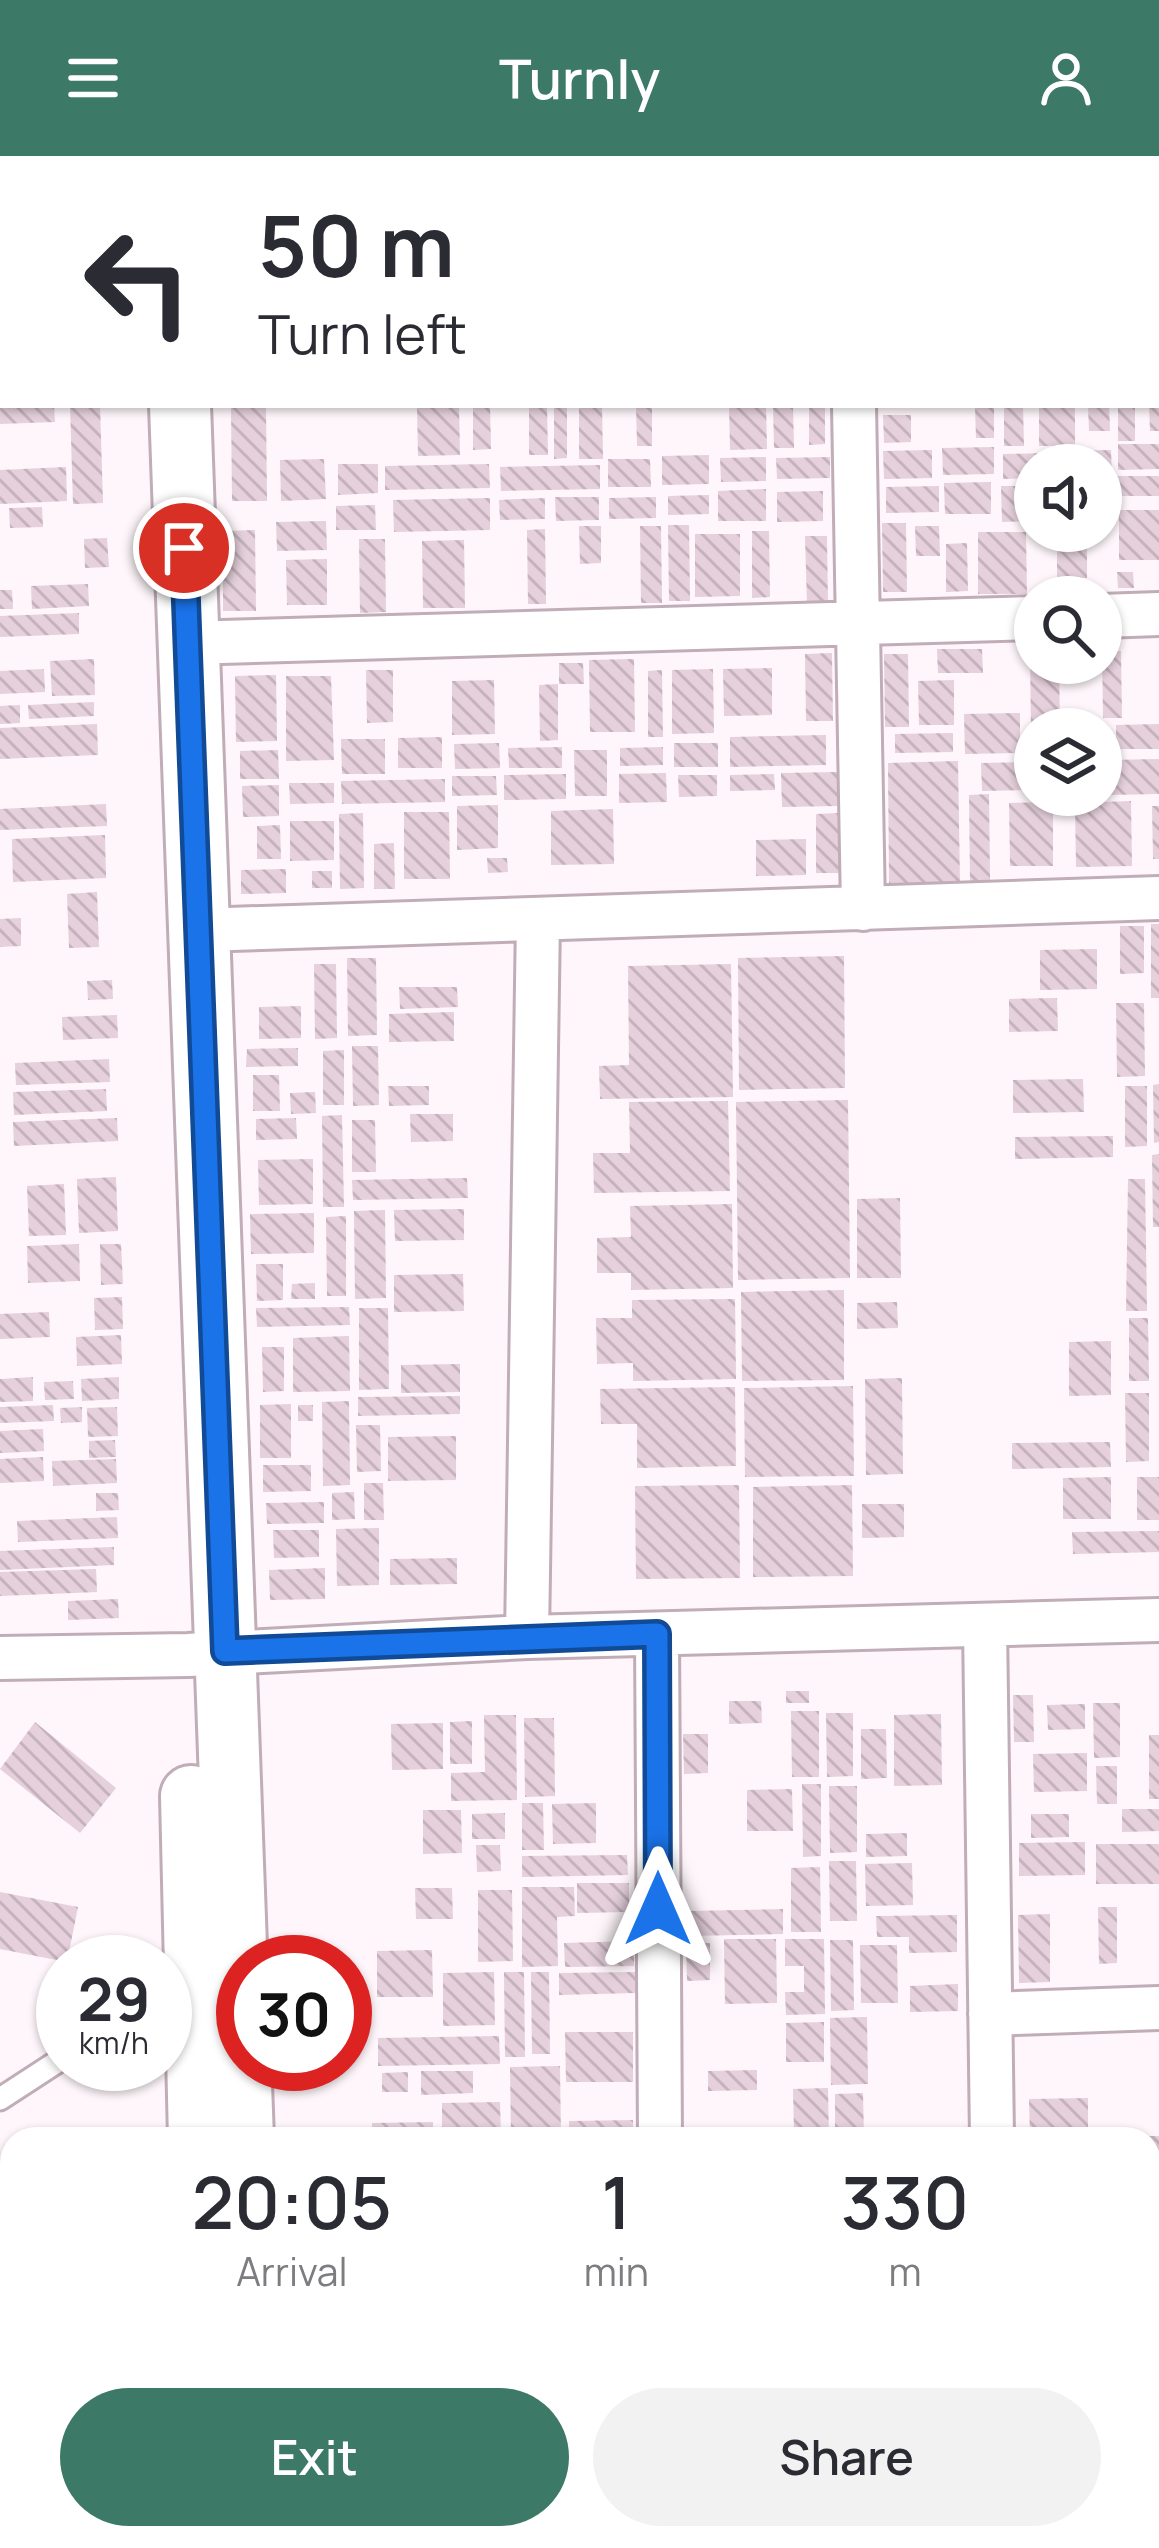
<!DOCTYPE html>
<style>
body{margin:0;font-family:Manrope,sans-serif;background:#f2f2f3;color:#2b2b33;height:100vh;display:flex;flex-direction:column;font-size:45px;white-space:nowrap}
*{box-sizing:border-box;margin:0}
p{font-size:39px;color:#7c7c81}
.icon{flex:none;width:66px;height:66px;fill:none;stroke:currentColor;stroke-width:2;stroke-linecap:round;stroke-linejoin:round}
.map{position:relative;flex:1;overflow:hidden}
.side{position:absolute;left:0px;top:1971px;width:1161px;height:423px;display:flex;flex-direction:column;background:#fff;border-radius:36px 36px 0 0;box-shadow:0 3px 9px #0004}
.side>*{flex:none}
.top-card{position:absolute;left:0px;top:0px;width:1161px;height:252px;box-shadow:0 3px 9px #0004;background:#fff;color:#2b2b33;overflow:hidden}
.tools{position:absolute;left:1014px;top:288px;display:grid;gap:24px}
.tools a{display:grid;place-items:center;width:108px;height:108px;border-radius:50%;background:#fff;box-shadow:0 3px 9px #0004;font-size:60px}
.speed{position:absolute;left:36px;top:1779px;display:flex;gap:24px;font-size:60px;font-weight:700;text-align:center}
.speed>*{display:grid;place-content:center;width:156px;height:156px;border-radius:50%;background:#fff;box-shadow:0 3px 9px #0004;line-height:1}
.speed small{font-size:30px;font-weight:400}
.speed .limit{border:18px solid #d22;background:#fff;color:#111}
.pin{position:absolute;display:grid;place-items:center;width:102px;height:102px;color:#fff;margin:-51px;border:6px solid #fff;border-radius:50%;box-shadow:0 3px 12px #0007}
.me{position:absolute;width:132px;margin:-66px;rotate:0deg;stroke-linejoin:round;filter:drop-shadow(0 0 9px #0008)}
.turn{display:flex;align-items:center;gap:42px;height:252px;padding:0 60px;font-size:54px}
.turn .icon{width:156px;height:156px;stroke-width:2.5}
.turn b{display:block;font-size:84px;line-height:102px}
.eta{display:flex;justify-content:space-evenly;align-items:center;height:204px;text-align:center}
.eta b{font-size:72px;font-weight:600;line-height:84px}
.action{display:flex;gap:24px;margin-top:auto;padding:24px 60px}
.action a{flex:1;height:138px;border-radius:72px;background:#3c7a67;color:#fff;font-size:48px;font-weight:600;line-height:138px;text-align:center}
.action a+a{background:#f2f2f3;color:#2b2b33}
header{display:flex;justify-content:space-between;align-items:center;height:156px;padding:0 60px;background:#3c7a67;color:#fff;font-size:54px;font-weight:600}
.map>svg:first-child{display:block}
.building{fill:url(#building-back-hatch)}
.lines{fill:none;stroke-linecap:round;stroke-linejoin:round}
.service-casing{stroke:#c1adb7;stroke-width:27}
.minor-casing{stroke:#c1adb7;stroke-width:48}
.tertiary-casing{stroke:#c1adb7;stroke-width:60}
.secondary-casing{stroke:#c1adb7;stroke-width:66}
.service{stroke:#fff;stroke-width:21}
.minor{stroke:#fff;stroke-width:42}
.tertiary{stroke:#fff;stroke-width:54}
.secondary{stroke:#fff;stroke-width:60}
.route-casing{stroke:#114b97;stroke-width:30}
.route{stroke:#1a73e8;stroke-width:21}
</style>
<header><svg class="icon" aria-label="menu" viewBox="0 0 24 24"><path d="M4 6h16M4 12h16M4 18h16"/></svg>Turnly<svg class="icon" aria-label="person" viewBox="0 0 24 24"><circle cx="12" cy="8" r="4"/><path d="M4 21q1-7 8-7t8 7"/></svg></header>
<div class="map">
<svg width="1159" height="2392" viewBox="0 0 1159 2392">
<defs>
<pattern id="building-back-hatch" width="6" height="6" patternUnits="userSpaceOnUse" patternTransform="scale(3)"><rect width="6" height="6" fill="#e5d0db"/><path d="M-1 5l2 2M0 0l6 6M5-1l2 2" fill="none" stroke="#c4b2bc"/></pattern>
</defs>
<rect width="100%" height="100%" fill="#fef6fa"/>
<path class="building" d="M0,249H54L55,266L0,268Z
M70,249H100L103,347L73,348Z
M231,249H266L267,345H232Z
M417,249H459L460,299L418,300Z
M473,249H490L491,293L473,294Z
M529,249H547L548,299H529Z
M579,249H602L603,303H579Z
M636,249H652V290H637Z
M729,249H766L767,293L730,294Z
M773,249H793L794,292H774Z
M809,249H825V288L809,289Z
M1004,249H1023L1024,290H1004Z
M1039,249H1075V290H1039Z
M1088,249H1109L1110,275H1089Z
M1118,249H1135V285H1118Z
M1149,249H1159V275H1150Z
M975,250H994V282H976Z
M554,252H567V302L554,303Z
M883,259H911V286L884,287Z
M1118,288H1159V313L1118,314Z
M994,291V318L943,319L942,292Z
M932,294V322L884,323L883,295Z
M1111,294L1112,319H1101V309H1057L1056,295Z
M1052,297V309H1035V322L1003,323V298Z
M709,299V328L662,329V300Z
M766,301V325L721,326L720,302Z
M830,301V322L777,323L776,302Z
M324,303L326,343L281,345L280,304Z
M608,303H650L651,331H608Z
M338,308H378V337L338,339Z
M489,308L490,332L385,334V310Z
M600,309V333L501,335L500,311Z
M66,311L67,345L0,348V314Z
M1116,320H1159V340H1116Z
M991,326V358H945L944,327Z
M939,330V356L886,357V331Z
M1001,330H1035V365L1002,366Z
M766,333V365H718V335Z
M823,335V365L777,366V336Z
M709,339V358L668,359V340Z
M555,341H599V364L556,365Z
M656,341V362L609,363V342Z
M490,342V374L394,376L393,344Z
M545,342V363L500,364L499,344Z
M375,349L376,374H336V350Z
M42,351L43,371L10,372L9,352Z
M1119,354H1159V404H1119Z
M326,365L327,394L277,395L276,366Z
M882,367H906L907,436H883Z
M668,369H689L690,445H669Z
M579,370H601V407L580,408Z
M640,370H661L662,447H641Z
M915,370H939L940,400H916Z
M545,373L546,448H528L527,374Z
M255,374L256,455H223V375Z
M752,375H769L770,441L752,442Z
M1057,375H1087V422L1057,423Z
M978,376H1026L1027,438H978Z
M695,378H740V440L695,441Z
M805,380H827L828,449H807Z
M107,382L109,411L85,412L84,383Z
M359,383H385L386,456L360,457Z
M464,384L465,452H423L422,385Z
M967,387L968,435L946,436V388Z
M327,403V449H287L286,404Z
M1117,416H1133L1134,432H1118Z
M88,428L89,450L32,453L31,430Z
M0,434H12L13,453H0Z
M79,457V478L0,481V460Z
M937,493H982L983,517H938Z
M1030,495H1035V507H1059L1060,573H1035L1031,577Z
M1102,495H1121L1122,562H1103Z
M832,497L833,565H806L805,498Z
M884,498H908L909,571H885Z
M94,503L95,539L52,540L50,505Z
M634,503L635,576H590L589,504Z
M559,507H583L584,528H559Z
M772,512V559L724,560L723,513Z
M44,513L45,536L0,538V515Z
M713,513L714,577L672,578V514Z
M366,514H393V566L367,567Z
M662,514L663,581H648V515Z
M276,519L277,585L236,586L235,520Z
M286,520H331L334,604L286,605Z
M494,524L495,578L452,579V525Z
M954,524V569H919L918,525Z
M558,528V584L540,585L539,529Z
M94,546V560L29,563L28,549Z
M20,549V567L0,568V550Z
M1020,557V597L965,598L964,558Z
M97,568L98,599L0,603V572Z
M1159,568V593H1116V569Z
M953,577V596L895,597V578Z
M826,579V609L730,611V581Z
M442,581V612H398V582Z
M341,583H385V618H342Z
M499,587L500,612L455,613L454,588Z
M674,587H718V611H674Z
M562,591V612H509L508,592Z
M663,591V609L620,610V592Z
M278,594L279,623H240V595Z
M574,594H607V640H575Z
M1159,603V638L1109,639V604Z
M958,605L960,728L889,729L888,607Z
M1029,606V634L982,635L981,607Z
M837,616V650L782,651L781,617Z
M666,617L667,646L619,647V618Z
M566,618V643L504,644V619Z
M774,618L775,634L730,635V619Z
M678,619H717V640L679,641Z
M452,620H496L497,639L452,640Z
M445,623V646L342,648L341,625Z
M289,627H334V647L290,648Z
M279,629V660L243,661L242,630Z
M989,638L990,725H970L969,639Z
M1131,645L1132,710L1076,711L1075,647Z
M1053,646V710H1010L1009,647Z
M106,648L107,670L0,674V653Z
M498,649V692L457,694V650Z
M1152,650H1159V703H1153Z
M613,653L614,708L551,709V655Z
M404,656H449L450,723H404Z
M363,657L364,732L340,733L339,658Z
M839,657L840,717H816V658Z
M290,665H334V704L290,705Z
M280,669L281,703H257V670Z
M105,679L106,722L13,726L12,683Z
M806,683V719L756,720V684Z
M394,687L395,733H374V688Z
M487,702H507L508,716L488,717Z
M286,713V737L241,738V714Z
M312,715H332V732H312Z
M97,736L99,791L69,792L67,738Z
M21,762V790L0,791V763Z
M1151,768H1159V842H1151Z
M1120,770H1144V817L1120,818Z
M1097,793V833L1040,834V794Z
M844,800L845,932L739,934L738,802Z
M347,802H376L377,879L348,880Z
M314,808H336L337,882L315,883Z
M731,808L733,941L600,943L599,910L629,909L628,810Z
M112,824L113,843L88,844L87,825Z
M399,831H457L458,851L400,853Z
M1057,842L1058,875L1009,876V843Z
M1116,847H1144L1145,920L1117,921Z
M301,850V882L259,883V851Z
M454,856V885L389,886V858Z
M117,859L118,882L63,884L62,861Z
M352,890H378L379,949L353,950Z
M298,892V910L246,911L247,893Z
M344,894V949H323V895Z
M109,903L110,926L16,929L15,907Z
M253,919H279L280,955H253Z
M1083,923L1084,956L1013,957V924Z
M1159,928V986L1154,987L1153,929Z
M388,930H429V949L389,950Z
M1125,930H1147V990L1125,991Z
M106,933L107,955L14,959L13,936Z
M315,936L316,957L291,958L290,937Z
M848,944L850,1122L738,1124L736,946Z
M728,945L730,1035L594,1037L593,997H630L629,946Z
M410,958H453V985L411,986Z
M342,959L344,1051H323L322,960Z
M117,962L118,985L14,990L13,966Z
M296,962L297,983L256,984V963Z
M352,964H375L376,1016H352Z
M1113,980V1001L1015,1003V981Z
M1159,998V1071H1153L1152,999Z
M313,1003V1048L259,1049L258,1004Z
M116,1021L118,1075L79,1077L77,1023Z
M467,1022L468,1042L353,1044L352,1024Z
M1128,1023H1145L1147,1155H1126Z
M64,1028L66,1079L29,1080L27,1030Z
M900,1042L901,1122H857V1043Z
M732,1048L733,1132L631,1134V1117H597V1082L631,1081L630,1050Z
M464,1053V1084L395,1085L394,1054Z
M385,1054L386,1142L355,1143L354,1055Z
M314,1057V1097L251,1098L250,1058Z
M346,1060V1140H327L326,1061Z
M79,1088L80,1125L28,1127L27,1090Z
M100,1088H121L123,1128L101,1129Z
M256,1108H283V1144L257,1145Z
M463,1118L464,1155L394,1156V1119Z
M315,1127V1143H291L292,1128Z
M844,1134V1224L742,1225L741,1136Z
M122,1141L123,1173L95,1174L94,1142Z
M735,1143L736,1223L633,1225V1207L597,1208L596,1162H632V1144Z
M897,1146L898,1172L857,1173V1147Z
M349,1151L350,1169L257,1171L256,1152Z
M359,1152H388L389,1233L359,1234Z
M49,1156L50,1181L0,1183V1158Z
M1129,1162H1148L1149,1225H1129Z
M121,1179L122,1208L77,1210L76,1181Z
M349,1180L350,1235L293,1236V1182Z
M1111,1185V1239L1069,1240V1186Z
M262,1191H284V1235L263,1236Z
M460,1208V1236L401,1237V1209Z
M33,1221V1245L0,1246V1223Z
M119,1221V1243L82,1245L81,1223Z
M902,1222L903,1318L866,1319L865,1223Z
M73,1225L74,1243L45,1244L44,1226Z
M853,1230L854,1320L745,1321L744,1232Z
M735,1231L736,1310L637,1312V1268H601L600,1233Z
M1125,1237H1149V1305L1126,1306Z
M460,1240V1258L358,1260V1241Z
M349,1245L350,1329L323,1330L322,1246Z
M291,1248V1302H260V1249Z
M53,1249L54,1265L0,1267V1251Z
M298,1249H313V1265H298Z
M82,1251V1266L61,1267L60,1252Z
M117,1251L118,1280L88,1281L87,1252Z
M356,1269H380L381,1315L357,1316Z
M43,1273L44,1295L0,1297V1275Z
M456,1280V1324L388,1325V1281Z
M115,1284L116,1301L89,1302V1285Z
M1110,1286L1111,1311L1012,1313V1287Z
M43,1301L44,1325L0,1327V1303Z
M116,1303L117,1327L53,1330L52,1305Z
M263,1309H311V1335L263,1336Z
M1111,1321V1363H1063V1322Z
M1137,1321H1159V1364H1137Z
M364,1327H383L384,1364H364Z
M739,1329L740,1422L636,1423L635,1330Z
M852,1329L853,1420L753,1421V1331Z
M354,1336L355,1363L332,1364V1337Z
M96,1337H118L119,1354L96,1355Z
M324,1346V1367L267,1368L266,1347Z
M862,1348H904V1381L862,1382Z
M117,1361L118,1382L18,1386L17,1365Z
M379,1372V1429L337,1430L336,1373Z
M273,1374H319V1401L274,1402Z
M1159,1375V1396L1073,1398L1072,1376Z
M114,1391V1409L0,1414V1395Z
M457,1402V1428L390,1429V1403Z
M325,1412V1443L270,1444L269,1414Z
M96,1413L97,1436L0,1440V1416Z
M118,1443L119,1462L68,1464V1445Z
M786,1535H809V1547H786Z
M1013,1539H1033L1034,1586H1014Z
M729,1545H761L762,1567L729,1568Z
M1093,1547H1120V1601L1094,1602Z
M1085,1548V1573L1048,1574L1047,1549Z
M791,1555H819V1621H792Z
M826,1557H853V1620L827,1621Z
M941,1558L942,1629L894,1630V1559Z
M484,1559H516L517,1644L451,1645V1617L485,1616Z
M524,1562H554L555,1640L525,1641Z
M472,1565V1608H450V1566Z
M35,1566L116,1632L80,1677L0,1613Z
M443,1567V1613L392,1614L391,1568Z
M861,1573H886L887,1622L861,1623Z
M683,1578H708V1617L684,1618Z
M1149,1579H1159V1643H1149Z
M1087,1597V1635L1034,1636L1033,1598Z
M1096,1610H1117V1648H1097Z
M802,1628H821V1700L803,1701Z
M829,1630H857V1696L830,1697Z
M792,1633L793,1675H747V1634Z
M522,1647H543L544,1694H522Z
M596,1647V1687L553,1688L552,1648Z
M1122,1653H1159V1675L1122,1676Z
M423,1654H461L462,1697L423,1698Z
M505,1657V1683H472V1658Z
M1031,1658H1069V1681L1031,1682Z
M907,1677V1700L866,1701V1678Z
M1085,1686V1719L1019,1720V1687Z
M1096,1688H1159V1728H1096Z
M476,1689H500L501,1715L477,1716Z
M627,1699L628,1719L522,1721V1700Z
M829,1705H856L857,1765H830Z
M912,1707L913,1749L866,1750L865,1708Z
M820,1711L821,1776H791V1712Z
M577,1727H629V1756L577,1757Z
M522,1731H574L575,1760L557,1761L558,1810L522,1811Z
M415,1732H452L453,1763H416Z
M478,1734H512L513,1805L478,1806Z
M0,1736L78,1751L67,1806L0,1793Z
M1098,1751H1117V1807L1099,1808Z
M783,1753V1778L689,1780V1755Z
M1050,1758V1826L1019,1827L1018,1759Z
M957,1759V1796L909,1797V1781H877L876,1760Z
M724,1783H776L777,1847L725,1848Z
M785,1783H824L825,1858L786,1859L785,1836H804V1810H785Z
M830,1784H853L854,1854L831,1855Z
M634,1785V1810L565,1811L564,1787Z
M710,1787V1824L687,1825L686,1788Z
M860,1789H897L898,1847H861Z
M432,1794L433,1841H377V1795Z
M494,1816L495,1869L443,1870V1817Z
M504,1816H524L525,1901H505Z
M531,1816H549L550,1898H532Z
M637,1816L636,1837L559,1839V1817Z
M958,1828V1855L910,1856V1830Z
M867,1861L868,1928L831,1929L830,1862Z
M824,1866V1906H786V1867Z
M565,1876H633V1926H566Z
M499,1880L500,1908L378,1910V1882Z
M560,1910L561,1983H511L510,1911Z
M757,1914V1934L708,1935V1915Z
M421,1915H473V1937L421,1939Z
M408,1916V1936H382V1917Z
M828,1932L829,1983H749V1978L794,1977L793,1933Z
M863,1937L864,1983H835V1938Z
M1088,1942V1981L1030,1982L1029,1943Z
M500,1946L501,1983H442V1947Z
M633,1964V1983H569V1965Z
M433,1966V1983H372V1967Z
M1149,1980H1159V2013H1149Z
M1149,2021H1159V2051H1149Z
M0,2139L12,2148V2228L0,2219Z
M0,2305L12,2314V2375L0,2366Z
M1149,2335H1159V2367H1149Z
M397,2382H472V2392H397Z
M498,2382H545L546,2392H498Z
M598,2382H671V2392H598Z
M695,2382H763L764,2392H695Z
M822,2382H885V2392H822Z"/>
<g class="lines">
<defs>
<path id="service" d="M0,1943L63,1902"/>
<path id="minor" d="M705,0V3
M1039,0V3
M854,249L863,753
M1101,460L1159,458
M186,487L1035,462
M200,774L1159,742
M985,1469L992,1983
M657,1478L660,1983
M527,1481L538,764
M0,1502L188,1499L527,1481L1159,1464
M990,1858L1159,1852
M1149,2188H1159
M990,2392V2382"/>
<path id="tertiary" d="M1158,121H1159
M1158,164H1159
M0,182H3"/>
<path id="secondary" d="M137,0V3
M180,249L243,1983
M191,1640L199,1983
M207,2382V2392
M252,2382V2392"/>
</defs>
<use href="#service" class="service-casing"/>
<use href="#minor" class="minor-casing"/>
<use href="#tertiary" class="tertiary-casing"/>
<use href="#secondary" class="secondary-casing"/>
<use href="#service" class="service"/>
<use href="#minor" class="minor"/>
<use href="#tertiary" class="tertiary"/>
<use href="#secondary" class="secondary"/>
</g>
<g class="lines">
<defs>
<path id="route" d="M184,392L225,1495L657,1478L658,1753"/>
</defs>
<use href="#route" class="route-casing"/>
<use href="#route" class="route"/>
</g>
</svg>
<div class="tools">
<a><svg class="icon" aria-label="sound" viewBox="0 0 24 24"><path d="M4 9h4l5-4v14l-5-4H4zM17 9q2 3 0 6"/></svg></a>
<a><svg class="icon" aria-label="search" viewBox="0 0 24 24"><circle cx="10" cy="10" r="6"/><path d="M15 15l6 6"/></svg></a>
<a><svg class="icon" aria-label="layers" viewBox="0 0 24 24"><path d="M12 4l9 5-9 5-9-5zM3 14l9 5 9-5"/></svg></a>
</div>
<div class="speed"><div>29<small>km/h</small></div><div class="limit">30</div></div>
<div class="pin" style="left:184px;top:392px;background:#d93025"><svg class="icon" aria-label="arrive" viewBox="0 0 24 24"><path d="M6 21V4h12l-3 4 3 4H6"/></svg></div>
<svg class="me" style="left:658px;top:1753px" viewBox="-20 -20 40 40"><path d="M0-17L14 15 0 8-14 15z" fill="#1a73e8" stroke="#fff" stroke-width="4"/></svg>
<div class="top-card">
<div class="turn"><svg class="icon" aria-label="left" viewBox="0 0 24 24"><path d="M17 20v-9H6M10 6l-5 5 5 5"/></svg><div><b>50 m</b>Turn left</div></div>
</div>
<section class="side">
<div class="eta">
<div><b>20:05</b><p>Arrival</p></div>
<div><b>1</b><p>min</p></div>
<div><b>330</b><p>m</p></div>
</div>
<div class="action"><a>Exit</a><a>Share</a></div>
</section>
</div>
